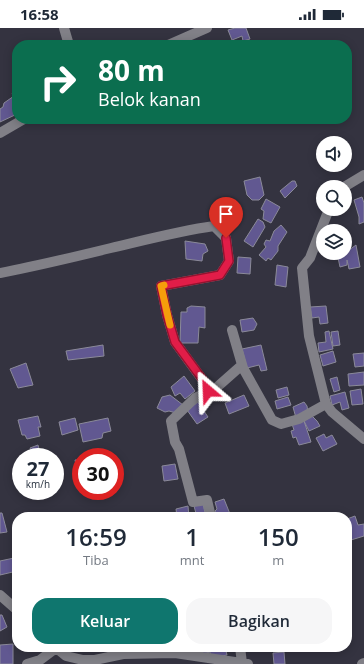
<!DOCTYPE html>
<html lang="id">
<style>
body{margin:0;font-family:"Open Sans",sans-serif;background:#f6f6f7;color:#1f2937;height:100vh;display:flex;flex-direction:column;font-size:15px;white-space:nowrap}
*{box-sizing:border-box;margin:0}
p{font-size:13px;color:#747a83}
.icon{flex:none;width:22px;height:22px;fill:none;stroke:currentColor;stroke-width:2;stroke-linecap:round;stroke-linejoin:round}
.map{position:relative;flex:1;overflow:hidden}
.drawer{position:absolute;left:12px;top:484px;width:340px;height:140px;display:flex;flex-direction:column;background:#fff;border-radius:16px;box-shadow:0 2px 10px #0003}
.drawer>*{flex:none}
.hud{position:absolute;left:12px;top:12px;width:340px;height:84px;border-radius:16px;box-shadow:0 2px 10px #0003;background:#0b6e4f;color:#fff;overflow:hidden}
.controls{position:absolute;left:316px;top:108px;display:grid;gap:8px}
.controls a{display:grid;place-items:center;width:36px;height:36px;border-radius:50%;background:#fff;box-shadow:0 2px 10px #0003;font-size:20px}
.speed{position:absolute;left:12px;top:420px;display:flex;gap:8px;font-size:20px;font-weight:700;text-align:center}
.speed>*{display:grid;place-content:center;width:52px;height:52px;border-radius:50%;background:#fff;box-shadow:0 2px 10px #0003;line-height:1}
.speed small{font-size:10px;font-weight:400}
.speed .limit{border:6px solid #d22;background:#fff;color:#111}
.pin{position:absolute;display:grid;place-items:center;width:34px;height:34px;color:#fff;margin:-41px -17px;border-radius:50% 50% 50% 0;rotate:-45deg;box-shadow:0 0 4px #0007}
.pin .icon{rotate:45deg}
.me{position:absolute;width:44px;margin:-22px;rotate:334deg;stroke-linejoin:round;filter:drop-shadow(0 0 3px #0008)}
.turn{display:flex;align-items:center;gap:14px;height:84px;padding:0 20px;font-size:18px}
.turn .icon{width:52px;height:52px;stroke-width:2.5}
.turn b{display:block;font-size:28px;line-height:34px}
.eta{display:flex;justify-content:space-evenly;align-items:center;height:68px;text-align:center}
.eta b{font-size:24px;font-weight:600;line-height:28px}
.action{display:flex;gap:8px;margin-top:auto;padding:8px 20px}
.action a{flex:1;height:46px;border-radius:16px;background:#0f766e;color:#fff;font-size:16px;font-weight:600;line-height:46px;text-align:center}
.action a+a{background:#f6f6f7;color:#1f2937}
.status{display:flex;justify-content:space-between;align-items:center;height:28px;padding:0 20px;background:#fff;direction:ltr}
.status svg{height:11px;fill:currentColor}
.map>svg:first-child{display:block}
.building{fill:#615891;stroke:#8b8a99}
.lines{fill:none;stroke-linecap:round;stroke-linejoin:round}
.minor{stroke:#818087;stroke-width:10}
.route-casing{stroke:#92132f;stroke-width:10}
.route{stroke:#e11d48;stroke-width:7}
.slow{stroke:#f59e0b;stroke-width:7}
</style>
<div class="status"><b>16:58</b><svg viewBox="0 0 49 12"><path d="M0 12V9h3v3zM5 12V6h3v6zM10 12V3h3v9zM15 12V0h3v12zM26 1h20v11H26zM47 4h2v5h-2z"/></svg></div>
<div class="map">
<svg width="364" height="636" viewBox="0 0 364 636">
<rect width="100%" height="100%" fill="#343340"/>
<path class="building" d="M235,0H246L250,11L243,13L242,8L232,12L228,2Z
M17,62V86L0,94V81L3,79L4,75L14,68L12,65Z
M260,149L264,167L259,172H252L247,167L244,153Z
M292,153H295L297,158L285,170L280,163Z
M362,169L364,175V194L359,196V189L354,172Z
M266,171L280,179L271,195L263,191L264,183L261,181Z
M258,191L263,194L265,199L253,219L244,213Z
M281,197L287,204L278,218V223L271,232L268,230L266,233L259,227L266,219L264,216L266,212L270,213L274,203Z
M185,213L205,216L208,223L203,226L202,233L186,231Z
M356,217L360,239L349,241L347,232V237L340,239L337,225H345Z
M238,229L251,230L250,246L237,245Z
M277,237L288,239L286,259L275,257Z
M191,278L205,279V300L199,299L198,315H180L181,284H187V280Z
M326,278L328,295L320,296L319,289L312,290L310,279Z
M253,290L257,296L254,302L242,304L240,292Z
M329,303L333,321L319,324L318,315L326,314L325,304Z
M338,303L340,317L333,318L331,304Z
M103,317L104,328L68,332L66,323Z
M261,317L267,342L261,343L259,337L247,340L242,321Z
M333,323L336,334L323,338L320,327Z
M364,325V338L355,339L353,326Z
M26,335L33,357L18,360L10,341Z
M364,344V357L349,358L348,346Z
M184,348L195,363L185,371L180,365L175,368L171,359Z
M337,349L340,362L334,364L330,351Z
M287,359L289,367L278,370L276,362Z
M361,361L363,376L352,377L350,363Z
M345,364L349,380L342,382L340,374L332,377L330,368Z
M170,367L183,377L176,385L169,383L165,384L157,380L162,369Z
M244,367L249,378L229,386L225,375Z
M288,369L291,377L277,381L275,373Z
M198,374L208,389L197,396L187,382Z
M304,374L307,378L308,385L296,390L293,379Z
M38,388L41,399H38L40,408L27,411L25,407H22L18,392Z
M312,388L317,393L320,398L309,403L304,393Z
M75,390L78,402L62,407L59,394Z
M108,390L111,403L103,405L102,410L83,414L79,396Z
M304,393L311,414L299,417L296,409L293,410L291,403L294,402L292,396Z
M324,406L326,410L332,407L337,416L323,423L316,410Z
M38,417L41,429H34L30,420Z
M75,432H81V442H77Z
M175,436L178,451L164,453L162,438Z
M224,471L230,486L219,489L218,485H216L215,483L217,481L215,474Z
M203,476L206,489H197L194,478Z
M188,478L189,489H177L176,481Z
M0,485H2L7,504L0,505Z
M355,488L358,497L364,496V508L351,512L347,501V491Z
M14,530L17,543L0,547V533Z
M0,587H2L7,599L0,603Z
M13,616V636H0V617Z
M196,619H208L210,624L198,627Z
M209,619H225L227,627L211,630Z
M284,624L285,636H274L273,625Z"/>
<g class="lines">
<path class="minor" d="M64,0L69,17
M168,17L207,0
M0,105L24,91
M344,159L364,147
M329,181L310,230L302,240L309,308L326,376L332,384L364,411
M0,245C37,238 74,229 111,220C145,212 179,203 214,198L226,210L229,233L220,247L161,258L167,287L175,314L210,362
M232,302L243,340L272,392L281,396L299,391L326,376
M211,489L207,472L193,474L179,421L175,414L171,393L195,370L216,360L242,337
M0,567L17,582
M55,619L66,628L83,632H95L123,626L175,625L248,636
M240,619L242,635
M27,636L40,632L56,620
M362,636L364,635"/>
</g>
<g class="lines">
<defs>
<path id="route" d="M208,363L210,362L206,356L175,314L167,287L161,258L220,247L229,233L226,210"/>
</defs>
<use href="#route" class="route-casing"/>
<use href="#route" class="route"/>
<path class="slow" d="M164,257L161,258L170,297"/>
</g>
</svg>
<div class="controls">
<a><svg class="icon" aria-label="sound" viewBox="0 0 24 24"><path d="M4 9h4l5-4v14l-5-4H4zM17 9q2 3 0 6"/></svg></a>
<a><svg class="icon" aria-label="search" viewBox="0 0 24 24"><circle cx="10" cy="10" r="6"/><path d="M15 15l6 6"/></svg></a>
<a><svg class="icon" aria-label="layers" viewBox="0 0 24 24"><path d="M12 4l9 5-9 5-9-5zM3 14l9 5 9-5"/></svg></a>
</div>
<div class="speed"><div>27<small>km/h</small></div><div class="limit">30</div></div>
<div class="pin" style="left:226px;top:210px;background:#d93025"><svg class="icon" aria-label="arrive" viewBox="0 0 24 24"><path d="M6 21V4h12l-3 4 3 4H6"/></svg></div>
<svg class="me" style="left:208px;top:363px" viewBox="-20 -20 40 40"><path d="M0-17L14 15 0 8-14 15z" fill="#e11d48" stroke="#fff" stroke-width="4"/></svg>
<div class="hud">
<div class="turn"><svg class="icon" aria-label="right" viewBox="0 0 24 24"><path d="M7 20v-9h11M14 6l5 5-5 5"/></svg><div><b>80 m</b>Belok kanan</div></div>
</div>
<section class="drawer">
<div class="eta">
<div><b>16:59</b><p>Tiba</p></div>
<div><b>1</b><p>mnt</p></div>
<div><b>150</b><p>m</p></div>
</div>
<div class="action"><a>Keluar</a><a>Bagikan</a></div>
</section>
</div>
